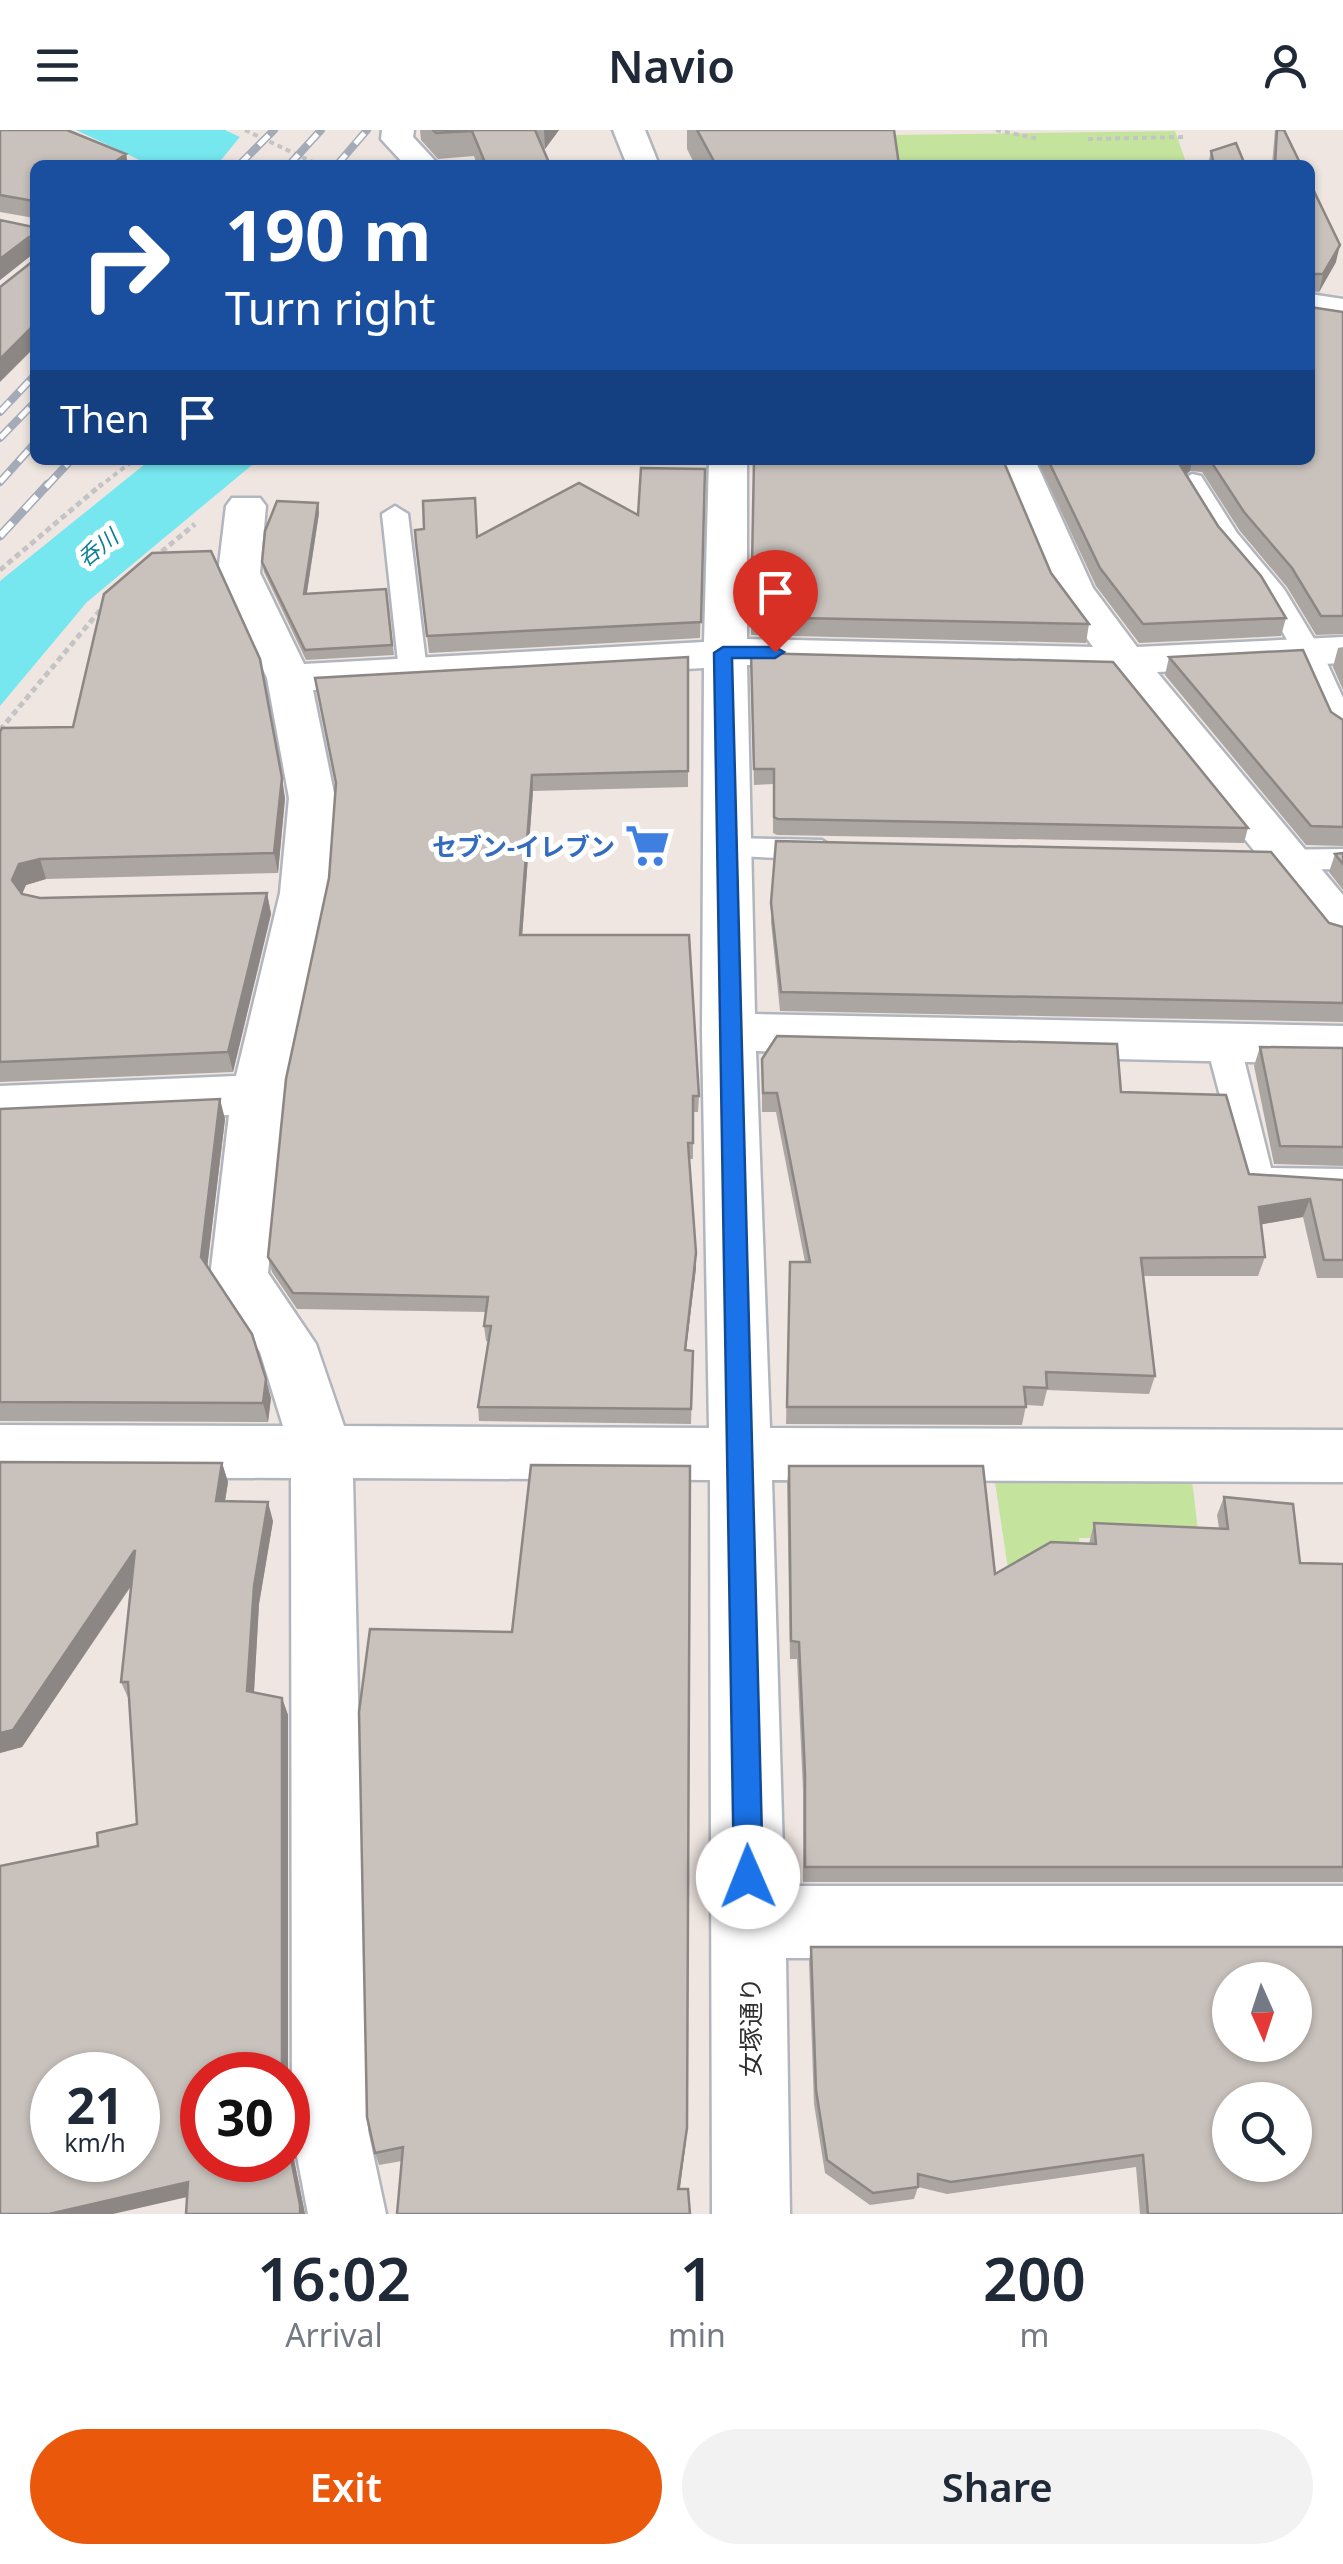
<!DOCTYPE html>
<meta charset="utf-8">
<style>
body{margin:0;font-family:"Noto Sans","Noto Sans JP",sans-serif;background:#f2f2f3;color:#1f2937;height:100vh;display:flex;flex-direction:column;font-size:38px;white-space:nowrap}
*{box-sizing:border-box;margin:0}
p{font-size:32px;color:#747a83}
.icon{flex:none;width:55px;height:55px;fill:none;stroke:currentColor;stroke-width:2;stroke-linecap:round;stroke-linejoin:round}
.map{position:relative;height:2084px;overflow:hidden}
.panel{display:flex;flex-direction:column;background:#fff;flex:1}
.panel>*{flex:none}
.hud{position:absolute;left:30px;top:30px;width:1285px;height:305px;border-radius:15px;box-shadow:0 2px 8px #0004;background:#1a4fa0;color:#fff;overflow:hidden}
.needle{width:65px;rotate:177deg}
.fabs{position:absolute;left:1212px;top:1832px;display:grid;gap:20px}
.fabs a{display:grid;place-items:center;width:100px;height:100px;border-radius:50%;background:#fff;box-shadow:0 2px 8px #0004;font-size:50px}
.speed{position:absolute;left:30px;top:1922px;display:flex;gap:20px;font-size:50px;font-weight:700;text-align:center}
.speed>*{display:grid;place-content:center;width:130px;height:130px;border-radius:50%;background:#fff;box-shadow:0 2px 8px #0004;line-height:1}
.speed small{font-size:25px;font-weight:400}
.speed .limit{border:15px solid #d22;background:#fff;color:#111}
.pin{position:absolute;display:grid;place-items:center;width:85px;height:85px;color:#fff;margin:-102px -42px;border-radius:50% 50% 50% 0;rotate:-45deg;box-shadow:0 0 10px #0007}
.pin .icon{rotate:45deg}
.me{position:absolute;width:110px;margin:-55px;rotate:359deg;stroke-linejoin:round;filter:drop-shadow(0 0 8px #0008)}
.turn{display:flex;align-items:center;gap:35px;height:210px;padding:0 30px;font-size:45px}
.turn .icon{width:130px;height:130px;stroke-width:2.5}
.turn b{display:block;font-size:70px;line-height:85px}
.then{display:flex;align-items:center;height:95px;padding:0 30px;background:#0003;gap:20px;font-size:38px}
.eta{display:flex;justify-content:space-evenly;align-items:center;height:170px;text-align:center}
.eta b{font-size:60px;font-weight:600;line-height:70px}
.button{display:flex;gap:20px;margin-top:auto;padding:20px 30px}
.button a{flex:1;height:115px;border-radius:60px;background:#ea580c;color:#fff;font-size:40px;font-weight:600;line-height:115px;text-align:center}
.button a+a{background:#f2f2f3;color:#1f2937}
header{display:flex;justify-content:space-between;align-items:center;height:130px;padding:0 30px;background:#fff;font-size:45px;font-weight:600}
.map>svg:first-child{display:block}
.green{fill:#c4e49e}
.water{fill:#76e7ef}
.pier{fill:#efe6e1}
.lines{fill:none;stroke-linecap:round;stroke-linejoin:round}
.lane-casing{stroke:#b1b6be;stroke-width:5}
.street-casing{stroke:#b1b6be;stroke-width:5}
.path-far1{stroke:#c4c4c4;stroke-width:4;stroke-dasharray:5 4;stroke-linecap:butt}
.path{stroke:#c4c4c4;stroke-width:5;stroke-dasharray:6 4;stroke-linecap:butt}
.lane{fill:#fff;fill-rule:evenodd}
.street{fill:#fff;fill-rule:evenodd}
.rail-far1-casing{stroke:#a3aab8;stroke-width:8}
.rail-casing{stroke:#a3aab8;stroke-width:9}
.rail-far1{stroke:#fff;stroke-width:5;stroke-dasharray:14;stroke-linecap:butt}
.rail{stroke:#fff;stroke-width:6;stroke-dasharray:18;stroke-linecap:butt}
.wall{fill:#aca6a2}
.shaded-wall{fill:#8c8784}
.building{fill:#c8c1bc;stroke:#8c8784;stroke-width:2.5;fill-rule:evenodd}
.route{fill:#1a73e8;stroke:#114b97;stroke-width:2.5}
.labels{text-anchor:middle;dominant-baseline:central;stroke-width:10;stroke-linejoin:round;paint-order:stroke}
.far-water-label{font-size:22px;font-style:italic;fill:#0e8093;stroke:#fff}
.shop-label{font-size:25px;font-weight:bold;fill:#366cbe;stroke:#fff;text-anchor:end}
.street-label{font-size:25px;fill:#2e2e2e;stroke:#fff}
</style>
<header><svg class="icon" aria-label="menu" viewBox="0 0 24 24"><path d="M4 6h16M4 12h16M4 18h16"/></svg>Navio<svg class="icon" aria-label="person" viewBox="0 0 24 24"><circle cx="12" cy="8" r="4"/><path d="M4 21q1-7 8-7t8 7"/></svg></header>
<div class="map">
<svg width="1343" height="2084" viewBox="0 0 1343 2084">
<rect width="100%" height="100%" fill="#efe6e1"/>
<path class="green" d="M1175,1L1187,35H897L893,5Z
M1192,1350L1199,1409L1079,1408L1080,1426L1008,1439L995,1352Z"/>
<path class="water" d="M76,0H225L299,35H150Z
M150,330H258L87,472L0,576V451Z"/>
<path class="pier" d="M243,3L301,30L304,35H217Z"/>
<g class="lines">
<defs>
<path id="lane" d="M1192,344L1201,346L1237,403L1284,459L1322,522L1343,568V608L1329,599L1294,522L1260,462L1217,412L1180,351Z
M395,376L408,384L427,541L413,549L399,541L382,384Z
M725,708L822,710L837,720L822,730L714,725L710,718L714,711Z
M1343,719V739L1269,740L1254,730L1269,720Z
M1223,901L1235,905L1240,913L1271,1038L1343,1039V1065L1245,1060L1206,913L1211,905Z"/>
<path id="street" d="M382,0H414L413,7L439,35H405L381,9Z
M613,0H645L659,35H627Z
M1310,164L1343,169V191L1310,186Z
M709,330H747V509L1093,517L1052,460L997,330H1035L1093,458L1137,517L1343,507V533L1157,542L1343,765V815L1326,810L1112,544L747,535L755,884L1343,896V934L756,921L770,1298L1343,1300V1352L772,1350L784,1756H1343V1828H786L790,2084H712L710,1350L353,1348L368,2000L386,2084H308L292,2000L291,1348L0,1347V1295L283,1296L260,1222L210,1147L229,985L0,996V956L236,946L280,763L289,668L267,548L218,443L226,376L232,368H260L266,376L260,443L304,534L704,512ZM704,538L702,902L709,1298L344,1296L316,1214L268,1143L285,964L328,763L335,668L313,560Z"/>
</defs>
<use href="#lane" class="lane-casing"/>
<use href="#street" class="street-casing"/>
<path class="path-far1" d="M245,0L319,35
M996,0L1039,9
M1088,9L1185,7
M99,357L134,330"/>
<path class="path" d="M154,428L195,394
M0,440L102,354
M0,600L102,478"/>
<use href="#lane" class="lane"/>
<use href="#street" class="street"/>
<defs>
<path id="rail-far1" d="M239,35L274,0
M289,35L321,0
M337,35L367,0
M0,282L35,245
M0,308L35,272
M0,352L35,313
M46,357L71,330"/>
<path id="rail" d="M0,406L48,354"/>
</defs>
<use href="#rail-far1" class="rail-far1-casing"/>
<use href="#rail" class="rail-casing"/>
<use href="#rail-far1" class="rail-far1"/>
<use href="#rail" class="rail"/>
</g>
<path class="wall" d="M0,0L126,24L128,35H35V217L33,124L0,150V90L33,97L34,88L0,82Z
M420,0H559L545,19H543L550,35H477L474,26L438,29L421,10Z
M687,0H894L899,35H695L687,19Z
M1275,0H1284L1301,35H1272Z
M1211,21L1245,35H1208Z
M1310,53L1336,132L1319,162L1310,161Z
M1343,182V504L1316,505L1287,457L1240,401L1202,342L1190,341L1186,344L1218,396L1286,488L1281,506L1139,513L1096,456L1037,330H1310Z
M754,330L1051,443L1089,494L1086,513L751,505Z
M705,339L700,508L429,523L416,413L424,399L478,407L638,385Z
M318,373L319,383L307,463L386,459L394,525L306,530L264,442L262,432Z
M1343,517V560L1333,537L1338,518Z
M751,523L1248,698L1244,713L777,705L773,703V654L754,655Z
M688,527V657L533,661L522,805L699,966L698,982H693V1029H689L696,1138L686,1220L693,1221L691,1294L479,1291L478,1277L489,1211H486L484,1196L486,1182L297,1179L272,1142L268,1127L329,748L336,655L318,564Z
M1169,527L1331,582L1343,590V716L1306,715L1165,545Z
M0,602L285,668L278,743L46,749L26,755L22,764L40,768L267,763L271,784L233,942L0,952Z
M776,711L1329,793L1343,797V892L780,881L771,792Z
M1343,723V760L1329,742L1335,724Z
M1260,917L1343,918V1036L1274,1034L1254,936Z
M762,929L1121,962L1249,1044L1343,1050V1148H1317L1303,1087L1261,1094L1265,1127L1258,1146H1143L1155,1246L1149,1264L1047,1260L1043,1276L1026,1275L1022,1295L786,1294L790,1132H805L776,982H762Z
M0,979L225,989L207,1137L271,1268L268,1292L0,1291Z
M0,1332L222,1333L228,1352L225,1371L273,1391L259,1474L254,1562L282,1568L288,1585V2000L305,2084H186L187,2067L98,1716L137,1694L129,1570L121,1552L132,1455L22,1617L0,1623Z
M789,1336L995,1444L1089,1414L1094,1393L1219,1398L1217,1385L1224,1367L1300,1433L1343,1434V1752H803V1661L797,1529H790L787,1354Z
M811,1817L1343,2084H1140L1136,2037L947,2064L918,2057L914,2069L870,2075L825,2043L814,1974L809,1832Z
M367,1987L686,2011L680,2059L402,2031L379,2035L375,2023Z"/>
<path class="shaded-wall" d="M544,0H559L545,19Z
M126,24L128,35H113Z
M29,107L33,124L0,150V129Z
M1340,115L1336,132L1319,162L1323,144Z
M35,194V217L0,252V229Z
M1186,330H1192L1190,341L1177,353L1180,335Z
M318,373L319,383L305,474L304,464Z
M532,645L533,661L521,821L520,805Z
M282,648L285,668L278,743L274,723Z
M40,729L46,749L26,755L19,771L12,750L19,734Z
M267,763L271,784L233,942L228,922Z
M220,969L225,989L206,1147L201,1127Z
M1310,1069L1303,1087L1253,1096L1259,1077Z
M696,1123V1138L684,1235L685,1220Z
M266,1249L271,1268L268,1292L263,1273Z
M222,1333L228,1352L222,1390L216,1371Z
M268,1372L273,1391L259,1474L253,1579L247,1561L254,1456Z
M135,1420L142,1439L22,1617L0,1623V1603Z
M282,1568L288,1585V2000L305,2084H300L288,2013V1945H282Z
M687,1998L686,2011L678,2071V2059Z
M188,2052L196,2065L113,2084H49Z"/>
<path class="building" d="M0,0H67L126,24L112,34L116,35H35V194L0,229V157L33,131L34,107H29L0,129V90L33,97L34,71L0,65Z
M433,0H535L550,35H486L472,1L436,3Z
M697,0H894L899,35H716Z
M1277,0H1284L1301,35H1275Z
M1236,13L1245,35H1214L1211,21Z
M1310,53L1340,115L1323,144H1312L1310,152Z
M1310,177L1343,182V486H1321L1292,438L1244,382L1210,330H1310Z
M754,330H1003L1051,443L1089,494L751,487Z
M1048,330H1186L1180,335L1218,396L1261,446L1286,488L1143,494L1100,438Z
M641,338L705,339L701,492L427,506L416,413L415,400L424,399L423,371L475,368L477,407L579,353L638,385Z
M277,371L318,373L304,464L386,459L392,515L305,520L262,432L265,401Z
M211,421L260,529L282,648L274,723L40,729L19,734L12,750L22,764L40,768L267,763L228,922L0,932V602L2,598L73,597L104,464L152,423Z
M1303,520L1331,582L1343,590V697L1311,696L1169,527Z
M751,523L1113,532L1248,698L778,689L774,687V639H754Z
M688,527V641L532,645L520,805H689L699,966H693V1013H688L696,1123L685,1220L693,1221L691,1279L478,1277L491,1196H484L488,1167L293,1163L268,1127L286,949L329,748L336,653L315,548Z
M776,711L1271,722L1329,793L1343,797V873L781,862L771,773Z
M1343,723V734L1335,724Z
M777,906L1117,914L1121,962L1226,965L1249,1044L1343,1050V1130H1324L1310,1069L1259,1077L1265,1127L1141,1128L1155,1246L1046,1242L1047,1258L1024,1257L1026,1277H787L790,1132H810L777,963H763L762,929Z
M1260,917L1343,918V1017L1280,1016Z
M220,969L201,1127L252,1204L266,1249L263,1273L0,1272V979Z
M0,1332L222,1333L216,1371L268,1372L254,1456L247,1561L282,1568V1945H202V2030H288V2013L300,2075V2084H186L188,2052L49,2084H0V1736L98,1716L97,1703L137,1694L128,1552H121L135,1420L13,1600L0,1603ZM52,1945H138V2030H52Z
M531,1335L690,1336L687,1998L678,2059H688L690,2084H397L403,2017L375,2023L367,1987L359,1582L370,1499L512,1502Z
M789,1336H983L995,1444L1051,1412L1096,1414L1094,1393L1228,1399L1224,1367L1293,1374L1300,1433L1343,1434V1737H805V1644L799,1512L791,1511Z
M811,1817H1343V2084H1148L1143,2025L951,2052L918,2044V2057L873,2063L827,2030L816,1960ZM1230,1850H1295V1915H1230ZM1230,1970H1295V2035H1230Z"/>
<path class="route" d="M723,517H775L784,522L775,528H732L763,1747L759,1757L748,1761L738,1757L734,1747L714,523Z"/>
<defs>
<symbol id="supermarket-bare" viewBox="-9 -9 18 18"><path d="M-6-5.5h2.5l.6 2H6L4.5 2H-2.5L-4.4-4H-6ZM-1.5 3.2a1.3 1.3 0 1 0 .1 0ZM3 3.2a1.3 1.3 0 1 0 .1 0Z" fill="#3f7fe0" stroke="#fff" stroke-width="2.5" paint-order="stroke"/></symbol>
</defs>
<g fill-rule="evenodd">
<use href="#supermarket-bare" x="616" y="684" width="63" height="63"/>
</g>
<g class="labels">
<g class="far-water-label">
<text transform="translate(97 417) rotate(-39)">呑川</text>
</g>
<g class="shop-label">
<text x="615" y="716">セブン-イレブン</text>
</g>
<g class="street-label">
<text transform="translate(750 1897) rotate(-90)">女塚通り</text>
</g>
</g>
</svg>
<div class="fabs">
<a><svg class="needle" viewBox="-14 -14 28 28"><path d="M0-13l5 13h-10z" fill="#e53935"/><path d="M0 13l5-13h-10z" fill="#747a83"/></svg></a>
<a><svg class="icon" aria-label="search" viewBox="0 0 24 24"><circle cx="10" cy="10" r="6"/><path d="M15 15l6 6"/></svg></a>
</div>
<div class="speed"><div>21<small>km/h</small></div><div class="limit">30</div></div>
<div class="pin" style="left:775px;top:522px;background:#d93025"><svg class="icon" aria-label="arrive" viewBox="0 0 24 24"><path d="M6 21V4h12l-3 4 3 4H6"/></svg></div>
<svg class="me" style="left:748px;top:1747px" viewBox="-20 -20 40 40"><circle r="19" fill="#fff"/><path d="M0-13L10 11 0 6-10 11z" fill="#1a73e8"/></svg>
<div class="hud">
<div class="turn"><svg class="icon" aria-label="right" viewBox="0 0 24 24"><path d="M7 20v-9h11M14 6l5 5-5 5"/></svg><div><b>190 m</b>Turn right</div></div>
<div class="then">Then<svg class="icon" aria-label="arrive" viewBox="0 0 24 24"><path d="M6 21V4h12l-3 4 3 4H6"/></svg></div>
</div>
</div>
<section class="panel">
<div class="eta">
<div><b>16:02</b><p>Arrival</p></div>
<div><b>1</b><p>min</p></div>
<div><b>200</b><p>m</p></div>
</div>
<div class="button"><a>Exit</a><a>Share</a></div>
</section>
